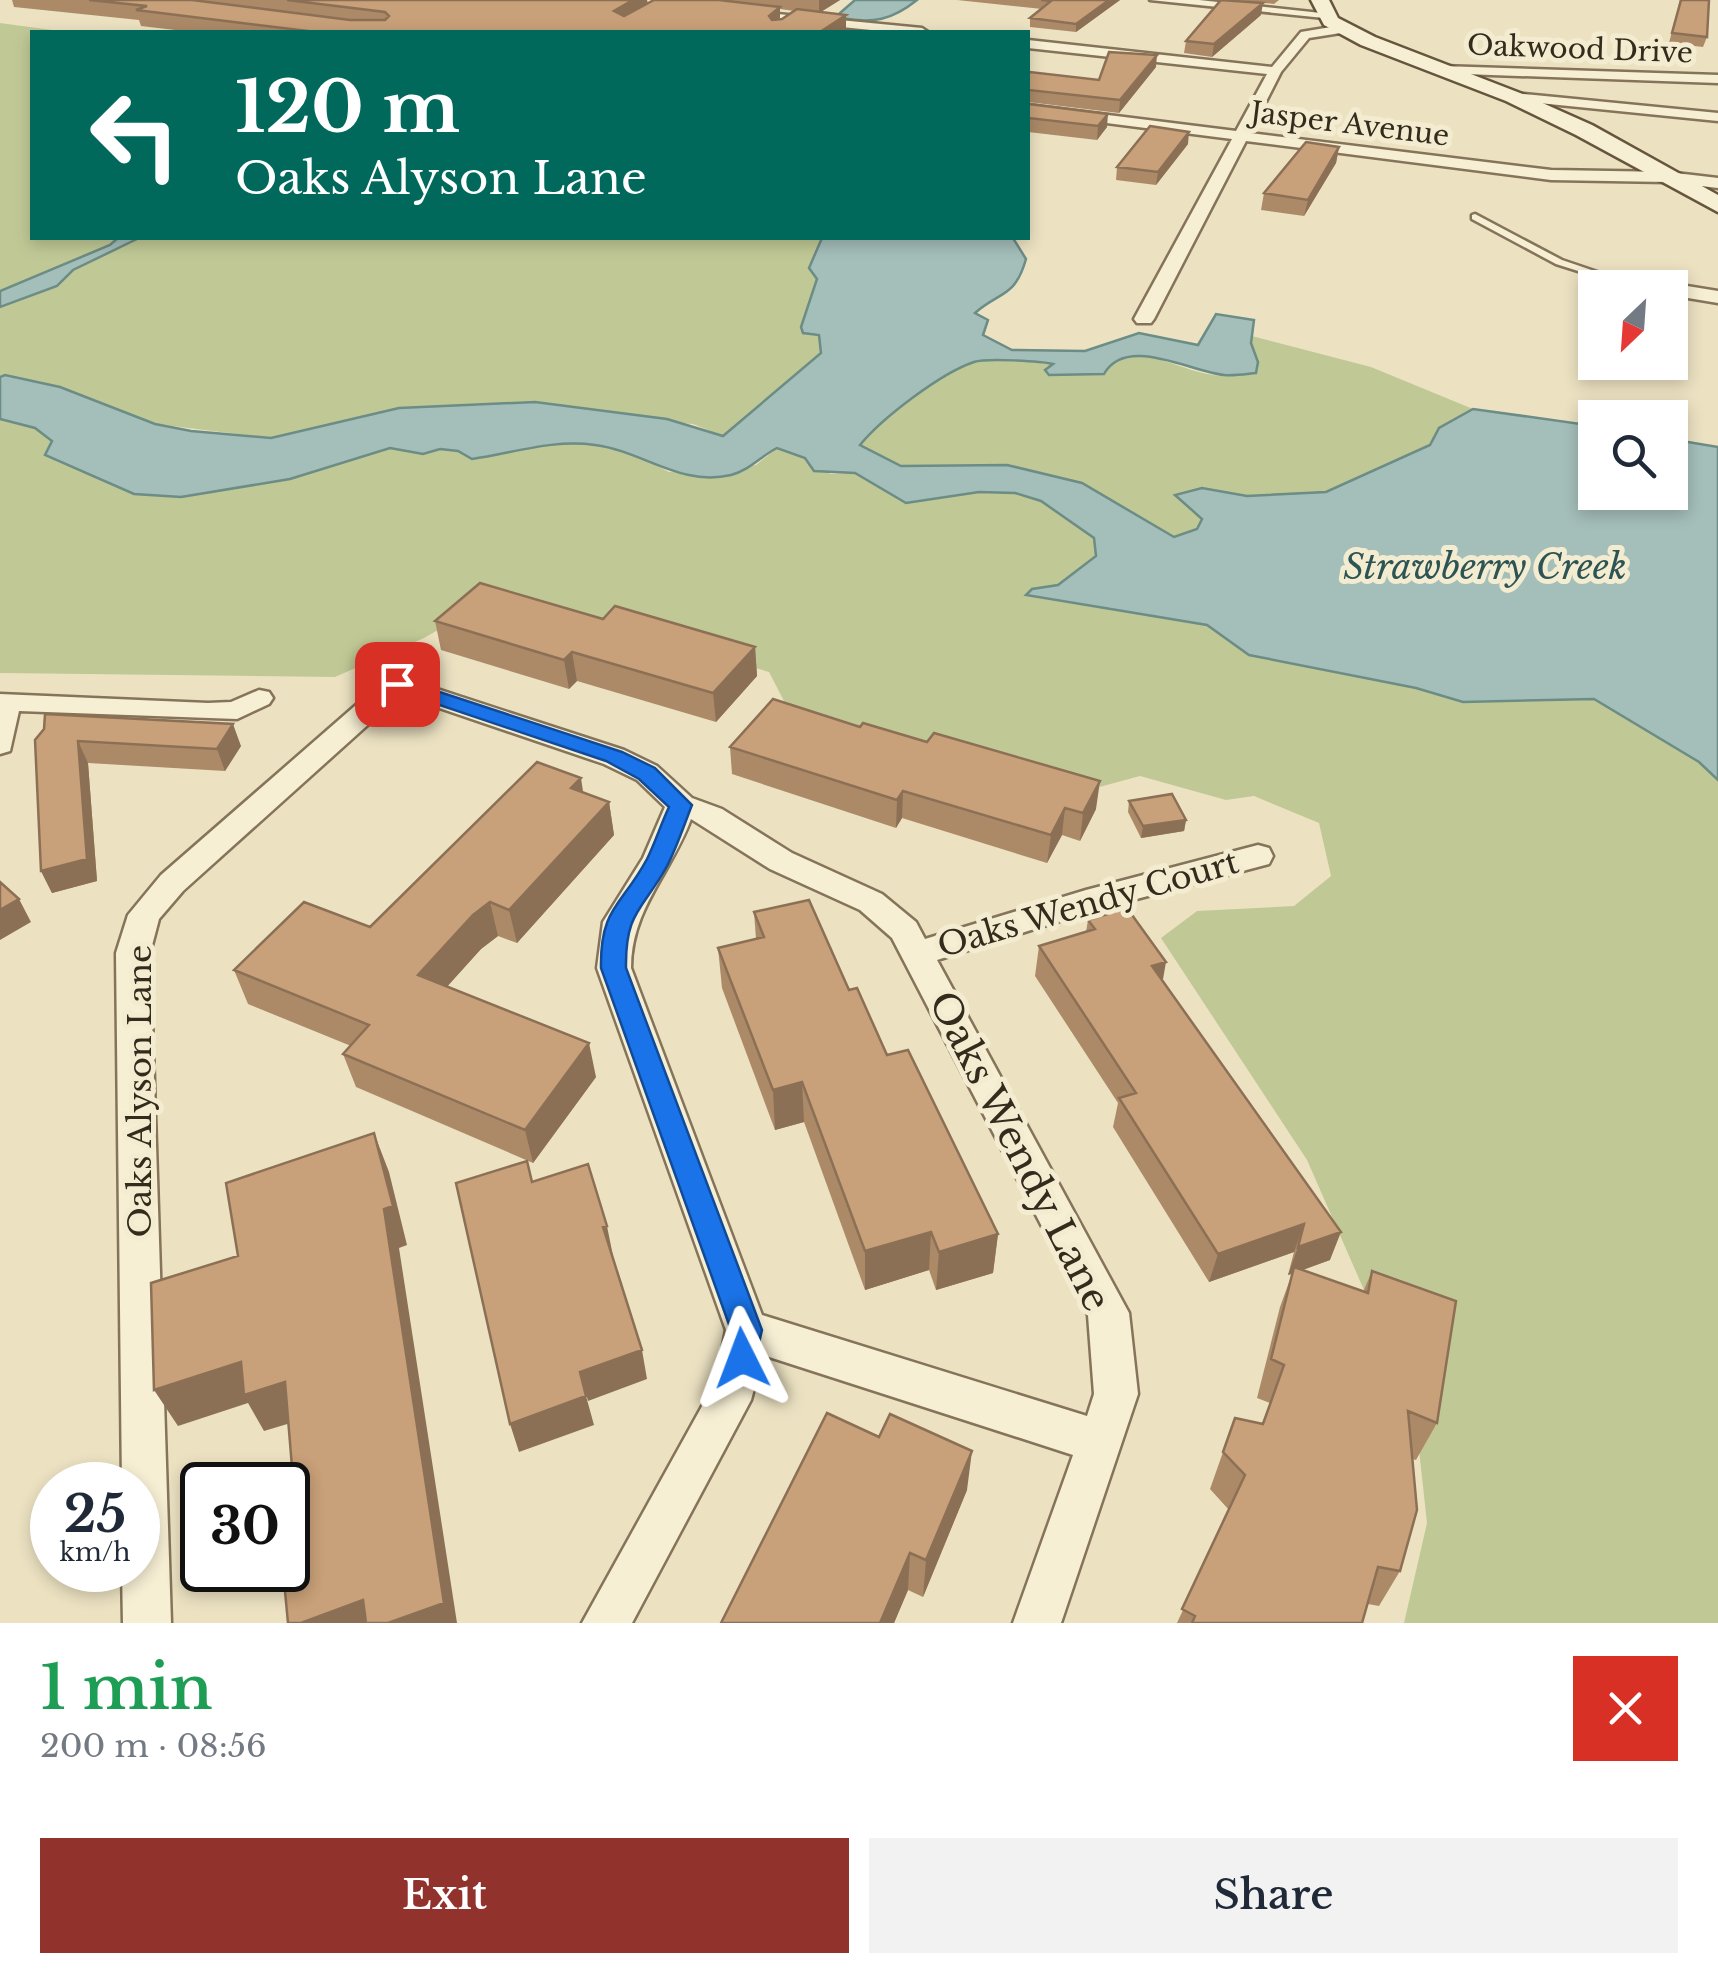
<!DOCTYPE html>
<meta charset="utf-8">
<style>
body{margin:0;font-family:"Libre Baskerville",serif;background:#f2f2f3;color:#1f2937;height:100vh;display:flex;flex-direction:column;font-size:38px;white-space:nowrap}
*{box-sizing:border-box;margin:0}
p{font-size:32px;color:#747a83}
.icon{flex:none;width:55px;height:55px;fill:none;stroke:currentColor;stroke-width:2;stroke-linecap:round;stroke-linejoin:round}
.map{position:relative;height:1623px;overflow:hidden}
.drawer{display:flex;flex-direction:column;background:#fff;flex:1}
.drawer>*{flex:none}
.hud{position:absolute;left:30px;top:30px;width:1000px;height:210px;border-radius:0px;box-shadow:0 5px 15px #0003;background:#00695c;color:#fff;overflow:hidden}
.needle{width:65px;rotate:205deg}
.buttons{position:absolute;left:1578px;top:270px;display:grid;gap:20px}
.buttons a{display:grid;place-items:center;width:110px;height:110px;border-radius:0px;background:#fff;box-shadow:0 5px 15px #0003;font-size:50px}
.speed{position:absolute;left:30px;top:1462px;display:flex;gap:20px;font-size:50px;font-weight:700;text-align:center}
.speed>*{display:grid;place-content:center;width:130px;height:130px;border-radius:50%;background:#fff;box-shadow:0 5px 15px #0003;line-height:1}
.speed small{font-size:25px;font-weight:400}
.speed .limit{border:5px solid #111;border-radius:15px;background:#fff;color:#111}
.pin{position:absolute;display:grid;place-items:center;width:85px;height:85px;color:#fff;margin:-42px;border-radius:20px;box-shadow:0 5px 15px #0006}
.me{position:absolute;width:110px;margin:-55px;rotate:357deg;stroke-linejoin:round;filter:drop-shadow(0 0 8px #0008)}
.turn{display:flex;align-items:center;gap:35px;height:210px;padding:0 40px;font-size:45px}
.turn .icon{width:130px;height:130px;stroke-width:2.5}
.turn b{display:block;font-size:70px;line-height:85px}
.round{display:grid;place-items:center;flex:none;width:105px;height:105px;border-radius:0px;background:#f2f2f3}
.summary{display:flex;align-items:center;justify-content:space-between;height:170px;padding:0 40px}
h1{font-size:60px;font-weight:600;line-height:75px;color:#1e9e55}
.action{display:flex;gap:20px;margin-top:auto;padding:20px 40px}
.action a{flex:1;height:115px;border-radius:0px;background:#91332c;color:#fff;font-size:40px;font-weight:600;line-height:115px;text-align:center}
.action a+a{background:#f2f2f3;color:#1f2937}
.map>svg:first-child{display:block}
.green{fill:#c0c996}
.water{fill:#a4beb9;stroke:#6c8c86;stroke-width:2.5}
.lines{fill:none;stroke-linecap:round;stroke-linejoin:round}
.service-casing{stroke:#85745a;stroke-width:5}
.minor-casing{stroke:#85745a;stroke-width:5}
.secondary-casing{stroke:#66553d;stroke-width:5}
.service{fill:#f7efd4;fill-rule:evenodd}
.minor{fill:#f7efd4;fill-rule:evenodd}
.secondary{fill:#f7efd4;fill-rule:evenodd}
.wall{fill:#ac8a68;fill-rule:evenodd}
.shaded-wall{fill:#8c7055}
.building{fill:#c8a079;stroke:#8c7055;stroke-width:2.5}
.route{fill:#1a73e8;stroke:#114b97;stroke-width:2.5}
.labels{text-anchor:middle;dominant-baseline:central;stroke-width:10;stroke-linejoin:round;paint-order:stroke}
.far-street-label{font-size:28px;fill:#352b1d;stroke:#f4ecd1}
.street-label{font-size:32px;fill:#352b1d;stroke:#f4ecd1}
.water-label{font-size:35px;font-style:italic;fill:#2d5454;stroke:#f4ecd1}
.near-street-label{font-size:38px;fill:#352b1d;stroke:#f4ecd1}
</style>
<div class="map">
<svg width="1718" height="1623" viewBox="0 0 1718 1623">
<rect width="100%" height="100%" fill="#ece2c2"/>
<path class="green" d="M0,23L67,32H32V238H118L110,245L0,291Z
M139,238H822L811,262L817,279L801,327L803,332L819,335L821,353L723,436L693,424L445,407L399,408L271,438L155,424L5,375L0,377V307L57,286L73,270Z
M1252,336L1371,367L1473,409L1595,426V492L1175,537L1082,483L1007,465L901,466L860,446C881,419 943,372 975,362C988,357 1040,361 1054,365L1049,375L1104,374C1130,329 1191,382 1229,375C1238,373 1249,366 1258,362L1252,350Z
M0,419L35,428L52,441L46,455L134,494L181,497L290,479L391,448L423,454L440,449L458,451L472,459L547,443L597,445L641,457L669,472L756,465L777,448L805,458L812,466L831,474L855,473L906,503L979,492L1015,493L1041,501L1094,538L1096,556L1058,585L1032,589L1027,594L1054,600L1718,507V1623H1404L1427,1523L1414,1404L1307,1160L1161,938L1197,911L1294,906L1331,876L1319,823L1254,796L1226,800L1140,776L1081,792L787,707L769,672L558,609L484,604L424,638L335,677L0,673Z"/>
<path class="water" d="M855,0H917C892,20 873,24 841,18L840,13Z
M118,238H139L73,270L57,286L0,307V291L110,245Z
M822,238H1013L1026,259C1015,298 1000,291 975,313L988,320L983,335L1012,350L1085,351L1139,333L1198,345L1216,314L1254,320L1251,343L1258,362L1256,373C1246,374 1234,376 1224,375C1189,371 1126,335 1104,374L1049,375L1045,370L1053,364C1040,361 986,358 974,362C941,373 882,418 860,445L901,466L1007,465L1082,483L1174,537L1197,529L1202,519L1175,495L1202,488L1247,496L1326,492L1430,445L1439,428L1473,409L1595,426V492H1670V439L1718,447V780L1699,762L1594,699L1463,702L1416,688L1249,655L1207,625L1026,595L1032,589L1058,585L1096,556L1094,538L1041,501L1015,493L979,492L906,503L855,473L814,471L805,458L777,448C761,456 750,470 731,475C680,487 643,451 595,445C552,439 514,453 472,459L458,451L440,449L423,454L390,448L290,479L181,497L134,494L45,455L52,441L35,428L0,419V377L5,375L60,387L155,424L191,431L271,438L399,408L535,402L667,419L723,436L821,353L819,335L803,333L801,327L817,279L809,268Z"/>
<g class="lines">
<defs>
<path id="service" d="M1475,214L1562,260L1618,279L1613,282L1556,264L1472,219V215Z"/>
<path id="minor" d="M1150,0H1199L1330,14L1324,18Z
M737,10L922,28L928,32H891L741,17Z
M1343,25L1349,29L1347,32L1309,38L1281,72L1250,133L1551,170L1667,172L1718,178V188L1667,182L1551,180L1246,141L1154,319L1151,323H1137L1134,319L1232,139L1028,113V105L1236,131L1267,74L1028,48V40L1272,67L1301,32Z
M1441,66L1718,75V83L1436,73V67Z
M1513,93L1718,113V121L1508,100V94Z
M1613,274L1718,291V303L1670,295V288L1607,283V275Z
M397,676L624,750L657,766L692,798L722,809L792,853L882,894L916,922L925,939L1086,890L1258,845L1269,848L1273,856L1269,864L1091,911L937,960L1129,1313L1138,1394L1061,1623H1013L1073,1455L763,1355L751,1400L632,1623H582L716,1381L726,1330L597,968L603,922L643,858L665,807L637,780L604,764L401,695L183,891L159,919L150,953L171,1623H123L122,1570H138V1485H122L116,953L128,915L161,875L387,678ZM691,819L770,869L860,910L892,938L1088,1315L1094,1394L1087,1416L762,1315L631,968C631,909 671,873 691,819Z
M259,690L269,692L273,698L269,704L237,719L19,711L10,751L0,754V694L208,703L231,702Z"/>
<path id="secondary" d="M1311,0H1329L1338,18L1375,37L1520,93L1592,125L1718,195V212L1576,135L1506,101L1361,45L1324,25Z"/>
</defs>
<use href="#service" class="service-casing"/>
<use href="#minor" class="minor-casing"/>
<use href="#secondary" class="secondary-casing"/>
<use href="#service" class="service"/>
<use href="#minor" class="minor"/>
<use href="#secondary" class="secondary"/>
</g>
<path class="wall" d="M12,0H647L648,4L654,0H840L821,12L846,15V31L844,32H192L141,26L139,20L14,7ZM780,9L794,11L780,19Z
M957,0H1120L1076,32L1030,27V18L1042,9Z
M1234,0H1279L1274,4Z
M1680,0L1707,37L1703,47L1669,43Z
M1261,15L1212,57L1184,53L1186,41Z
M1156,67L1119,113L1028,102L1107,127L1097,140L1028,132V74L1099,80Z
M1188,144L1156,185L1116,180L1117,167Z
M1339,147L1336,163L1304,216L1261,210L1264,193Z
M603,619L755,647L757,676L716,722L577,681L569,689L441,650L435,621Z
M35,740L241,746L225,771L88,763L97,881L52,893L41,871Z
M730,747L1096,809L1080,841L1062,835L1047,863L902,818L896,828L732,774Z
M583,793L609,802L614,835L517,943L498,936L481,949L447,986L596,1077L533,1163L356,1087L343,1054L351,1046L248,1004L234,970L370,927Z
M1129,801L1186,820L1184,831L1141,838L1128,812Z
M754,912L849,990L887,1055L998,1234L993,1273L936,1290L929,1270L865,1290L804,1122L775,1130L722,988L718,948L756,939Z
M1088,920L1162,981L1330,1260L1303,1270L1363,1292L1372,1271L1437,1423L1416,1460L1412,1459L1400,1571L1379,1606L1368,1604L1362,1623H1177L1229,1510L1210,1489L1235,1418L1262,1423L1270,1403L1257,1398L1280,1307L1292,1274L1288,1275L1294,1252L1209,1282L1113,1127L1118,1103L1035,976L1039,946L1086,932Z
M967,1490L923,1597L908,1590L894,1623H721Z"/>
<path class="shaded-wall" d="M633,0H647L648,7L615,27L614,11Z
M819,0H840L819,13Z
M1109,0H1120L1076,32V24Z
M1263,3L1261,15L1212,57L1214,44Z
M780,7V23L769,32V16Z
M846,15V31L844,32H820Z
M1157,55L1156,67L1119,113L1120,100Z
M1108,114L1107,127L1097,140L1098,126Z
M1189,132L1188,144L1156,185L1158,172Z
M1339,147L1336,163L1304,216L1308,200Z
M755,647L757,676L716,722L713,693Z
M572,652L577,681L569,689L564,660Z
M233,724L241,746L225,771L217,749Z
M78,741L88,763L97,881L52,893L41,871Z
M581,778L586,811L571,788Z
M1100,781L1096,809L1080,841L1083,813Z
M903,791L902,818L896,828L897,800Z
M609,802L614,835L517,943L509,910Z
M1065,808L1062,835L1047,863L1051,835Z
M1186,820L1184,831L1141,838L1143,826Z
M19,899L31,922L0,940V910Z
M490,902L498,936L481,949L428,1008L418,975L473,915Z
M1166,962L1161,991L1152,966Z
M589,1043L596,1077L533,1163L525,1130Z
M802,1082L804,1122L775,1130L773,1090Z
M374,1133L389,1172L407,1245L399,1248L457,1623H388L384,1209Z
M1304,1224L1294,1252L1209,1282L1218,1254Z
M607,1226L613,1256L603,1227Z
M931,1232L929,1270L865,1290V1251Z
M1341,1232L1330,1260L1288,1275L1298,1247Z
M998,1234L993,1273L936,1290L939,1252Z
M642,1350L647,1379L588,1401L580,1372Z
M241,1362L285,1382L304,1419L264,1431L248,1403L178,1426L154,1390Z
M586,1396L594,1425L519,1452L510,1424Z
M972,1451L967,1490L923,1597L926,1560Z
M910,1553L908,1590L894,1623H880Z
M363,1600L376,1623H301Z"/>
<path class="building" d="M89,0H192L350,20H385L389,16L385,12L287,0H633L614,11L624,16L654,0H719L780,7L769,16L772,20L782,19L797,9L846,15L820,32H316L136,10L147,6Z
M1041,0H1109L1076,24L1030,18L1051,1Z
M1221,0L1263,3L1214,44L1186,41Z
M1681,0H1709L1707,37L1672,33Z
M1109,52L1157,55L1120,100L1028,90V74L1030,72L1099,80Z
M1028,97V104L1108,114L1098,126L1028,118Z
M1150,126L1189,132L1158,172L1117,167Z
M1306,142L1339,147L1308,200L1264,193Z
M480,583L603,619L615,606L755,647L713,693L572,652L564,660L435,621Z
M773,699L860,727L863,723L927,742L934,733L1100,781L1083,813L1065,808L1051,835L903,791L897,800L730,747Z
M45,714L233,724L217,749L78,741L87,859L41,871L35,740L44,729Z
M537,762L581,778L571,788L609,802L509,910L490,902L473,915L418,975L589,1043L525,1130L343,1054L369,1025L234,970L304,902L370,927Z
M1172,794L1186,820L1143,826L1129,801Z
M0,882L19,899L0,910Z
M809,900L849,990L857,988L887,1055L908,1050L998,1234L939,1252L931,1232L865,1251L802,1082L773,1090L718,948L764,937L754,912Z
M1127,908L1166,962L1152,966L1341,1232L1298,1247L1304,1224L1218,1254L1119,1098L1136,1093L1039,946L1095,929L1088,920Z
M374,1133L393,1206L384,1209L444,1603L388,1623H366L363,1600L301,1623H288L283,1570H288V1531L297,1528L285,1382L244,1395L241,1362L154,1390L151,1283L238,1256L226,1183Z
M527,1161L532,1182L588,1164L607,1226L603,1227L642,1350L580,1372L586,1396L510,1424L456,1183Z
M1294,1267L1368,1293L1372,1271L1456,1301L1437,1423L1408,1411L1417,1510L1400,1571L1378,1567L1362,1623H1192L1195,1616L1182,1609L1245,1475L1223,1452L1235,1418L1263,1424L1284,1365L1271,1359Z
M827,1413L879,1437L890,1414L972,1451L926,1560L910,1553L880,1623H721Z"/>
<path class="route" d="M397,678L622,752L655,768L692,805C684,825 677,847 667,866C643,910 625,911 626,968L762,1330L753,1368L742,1373L730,1368L726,1358L731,1330L601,968C600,907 622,906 647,859C655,843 661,824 669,807L639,779L606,761L389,688L386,684L389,680Z"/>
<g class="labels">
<g class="far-street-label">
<text transform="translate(1580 49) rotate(2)">Oakwood Drive</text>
<text transform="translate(1350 124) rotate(7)">Jasper Avenue</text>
</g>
<g class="street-label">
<text transform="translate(1088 904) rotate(-16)">Oaks Wendy Court</text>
<text transform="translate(140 1091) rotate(-90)">Oaks Alyson Lane</text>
</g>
<g class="water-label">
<text x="1485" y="566">Strawberry Creek</text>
</g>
<g class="near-street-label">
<text transform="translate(1020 1151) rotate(63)">Oaks Wendy Lane</text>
</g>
</g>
</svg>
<div class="buttons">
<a><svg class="needle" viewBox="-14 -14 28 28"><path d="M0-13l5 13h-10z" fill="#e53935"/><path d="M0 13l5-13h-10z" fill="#747a83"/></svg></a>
<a><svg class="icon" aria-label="search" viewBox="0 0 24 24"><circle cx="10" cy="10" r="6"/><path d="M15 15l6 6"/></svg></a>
</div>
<div class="speed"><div>25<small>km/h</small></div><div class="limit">30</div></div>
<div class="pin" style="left:397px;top:684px;background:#d93025"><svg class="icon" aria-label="arrive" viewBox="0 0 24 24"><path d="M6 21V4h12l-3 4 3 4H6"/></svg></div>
<svg class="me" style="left:742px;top:1358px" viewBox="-20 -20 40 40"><path d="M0-17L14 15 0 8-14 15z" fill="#1a73e8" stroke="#fff" stroke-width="4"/></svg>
<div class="hud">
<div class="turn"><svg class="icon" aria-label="left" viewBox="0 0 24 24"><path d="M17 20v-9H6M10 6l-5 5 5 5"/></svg><div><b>120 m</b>Oaks Alyson Lane</div></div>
</div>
</div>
<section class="drawer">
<div class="summary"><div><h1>1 min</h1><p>200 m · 08:56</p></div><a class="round" style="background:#d93025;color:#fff"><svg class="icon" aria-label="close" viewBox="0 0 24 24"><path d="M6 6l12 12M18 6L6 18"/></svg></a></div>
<div class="action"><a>Exit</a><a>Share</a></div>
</section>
